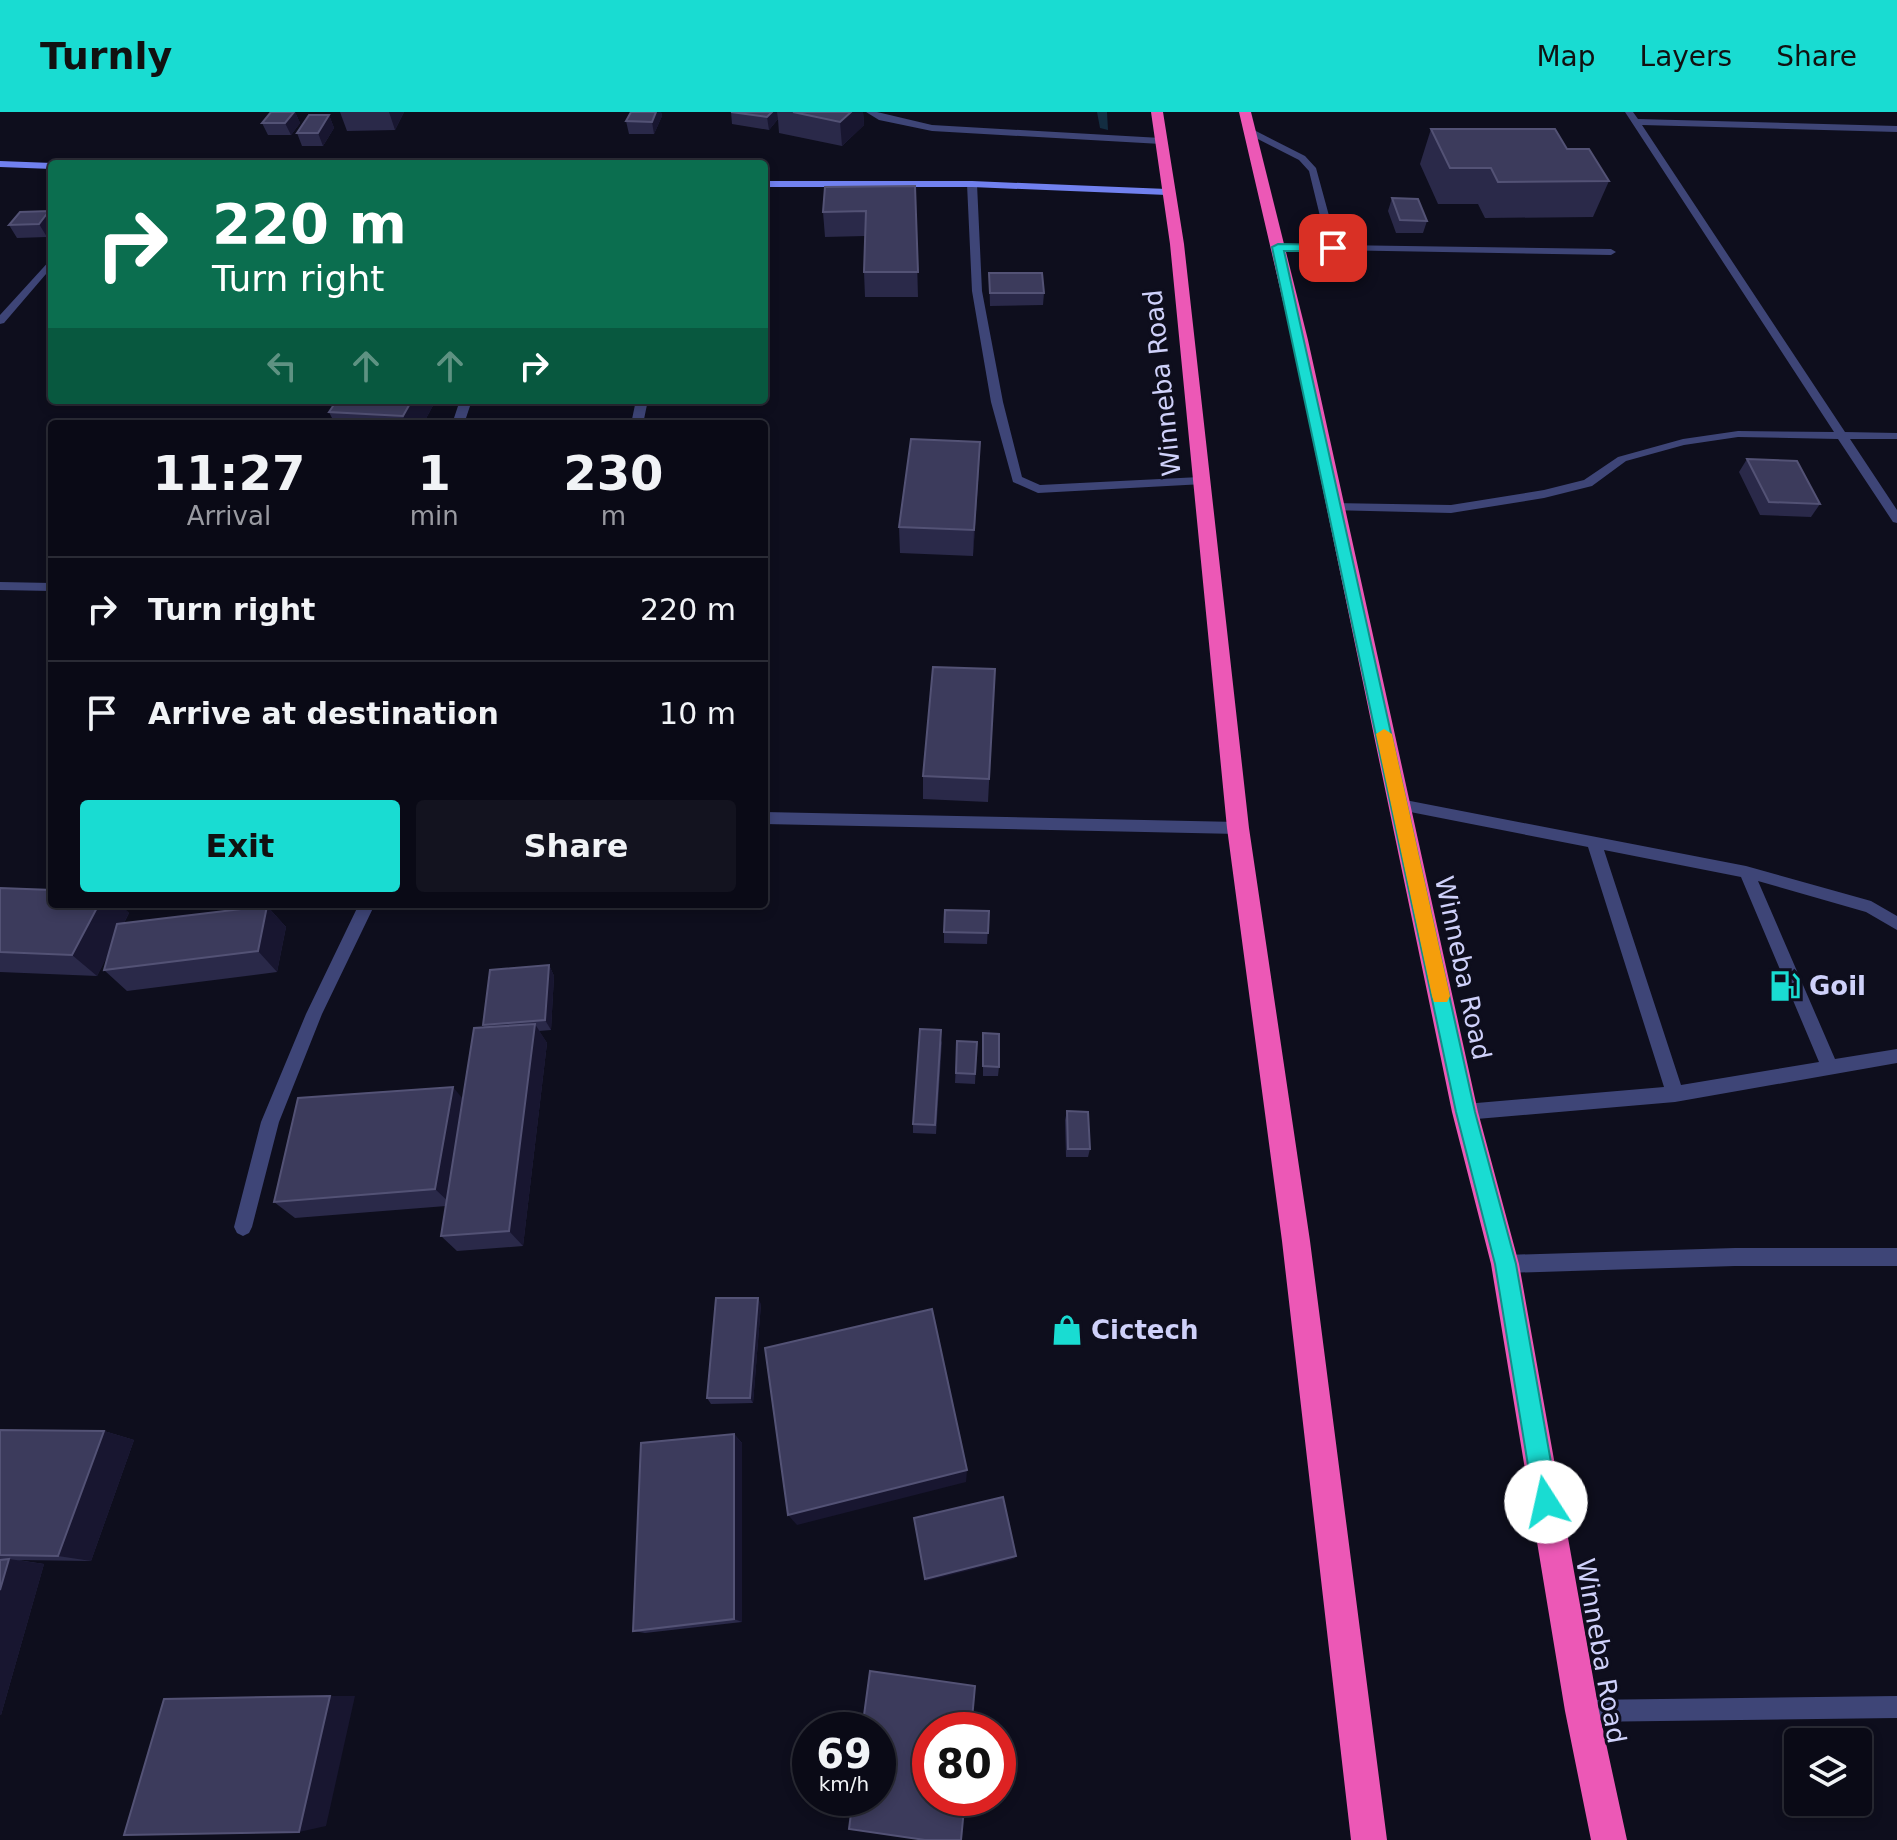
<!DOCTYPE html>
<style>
body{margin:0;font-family:"DejaVu Sans",sans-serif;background:#13131f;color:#f1f3f6;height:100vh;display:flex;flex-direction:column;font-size:30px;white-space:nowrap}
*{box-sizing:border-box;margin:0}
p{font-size:26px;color:#999aa1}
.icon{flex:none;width:44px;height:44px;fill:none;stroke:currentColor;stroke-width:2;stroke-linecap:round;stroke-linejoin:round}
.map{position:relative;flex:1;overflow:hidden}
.drawer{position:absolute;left:48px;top:308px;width:720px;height:488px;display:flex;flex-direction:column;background:#0a0a16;border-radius:8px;box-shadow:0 4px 12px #0003,0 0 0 2px #2a2b35}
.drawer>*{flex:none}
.hud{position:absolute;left:48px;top:48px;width:720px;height:244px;border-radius:8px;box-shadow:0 4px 12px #0003,0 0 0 2px #2a2b35;background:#0b6e4f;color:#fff;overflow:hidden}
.buttons{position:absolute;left:1784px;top:1616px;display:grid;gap:16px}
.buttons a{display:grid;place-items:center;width:88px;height:88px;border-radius:8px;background:#0a0a16;box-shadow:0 4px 12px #0003,0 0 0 2px #2a2b35;font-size:40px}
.speed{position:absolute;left:792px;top:1600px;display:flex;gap:16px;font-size:40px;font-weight:700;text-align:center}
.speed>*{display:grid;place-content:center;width:104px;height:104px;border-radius:50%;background:#0a0a16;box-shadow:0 4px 12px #0003,0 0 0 2px #2a2b35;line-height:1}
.speed small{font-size:20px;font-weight:400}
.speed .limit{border:12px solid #d22;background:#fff;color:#111}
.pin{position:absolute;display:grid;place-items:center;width:68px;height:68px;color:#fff;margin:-34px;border-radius:16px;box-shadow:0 4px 12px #0006}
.me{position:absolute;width:88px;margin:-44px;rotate:350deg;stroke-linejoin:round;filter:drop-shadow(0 0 6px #0008)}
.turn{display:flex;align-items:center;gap:28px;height:168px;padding:0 32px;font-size:36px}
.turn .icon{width:104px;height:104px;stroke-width:2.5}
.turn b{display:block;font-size:56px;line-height:68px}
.lanes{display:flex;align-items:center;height:76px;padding:0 32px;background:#0003;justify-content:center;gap:40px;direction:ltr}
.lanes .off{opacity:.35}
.eta{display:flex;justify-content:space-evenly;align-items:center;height:136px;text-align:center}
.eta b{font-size:48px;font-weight:700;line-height:56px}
.action{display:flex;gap:16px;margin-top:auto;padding:16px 32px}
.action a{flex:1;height:92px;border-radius:8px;background:#19dcd2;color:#111;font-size:32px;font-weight:700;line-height:92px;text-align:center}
.action a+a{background:#13131f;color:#f1f3f6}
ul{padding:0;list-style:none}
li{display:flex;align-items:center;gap:24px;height:104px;padding:0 32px;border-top:2px solid #2a2b35}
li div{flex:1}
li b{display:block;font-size:30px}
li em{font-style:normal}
header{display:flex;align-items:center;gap:48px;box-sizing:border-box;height:112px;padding:0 40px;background:#19dcd2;color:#111}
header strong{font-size:38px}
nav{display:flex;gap:44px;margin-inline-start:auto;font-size:28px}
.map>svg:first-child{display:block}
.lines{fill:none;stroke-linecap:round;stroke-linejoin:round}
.stream{fill:#132d41;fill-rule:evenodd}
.lane{fill:#3e4577;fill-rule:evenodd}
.street{fill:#3e4577;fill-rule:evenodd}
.secondary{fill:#7181ef;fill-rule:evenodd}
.highway{fill:#ec58b6;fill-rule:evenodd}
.wall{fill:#2a2949}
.shaded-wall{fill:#181630}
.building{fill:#3c3b5c;stroke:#535275;stroke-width:2}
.route{fill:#19dcd2;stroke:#108f88;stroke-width:2}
.slow{fill:#f59e0b}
.labels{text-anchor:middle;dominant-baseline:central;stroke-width:6;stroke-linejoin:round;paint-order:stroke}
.street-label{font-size:26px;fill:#cfd1fa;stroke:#0e0e1d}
.poi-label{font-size:26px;font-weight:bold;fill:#cfd1fa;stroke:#0e0e1d;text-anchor:start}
</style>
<header>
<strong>Turnly</strong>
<nav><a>Map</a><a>Layers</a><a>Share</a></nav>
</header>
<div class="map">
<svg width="1897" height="1728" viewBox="0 0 1897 1728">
<rect width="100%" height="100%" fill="#0e0e1d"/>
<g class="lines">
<path class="stream" d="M1097,0H1107L1108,18L1100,16Z"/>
<path class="lane" d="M866,0H877L932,13L1161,26L1165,29L1161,32L932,19L879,8Z
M1248,18H1254L1305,44L1316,56L1337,133L1611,137L1616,140L1611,143L1275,137V133L1278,132L1327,133L1309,59L1299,48L1248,22Z
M972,69L977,72L982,179L1003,290L1022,365L1040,373L1200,365L1206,369L1204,372L1038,381L1013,370L991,290L972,179L967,72Z
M1400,687L1746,754L1871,789L1897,804V818L1866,800L1758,769L1835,947L1897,937V951L1675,990L1465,1008L1459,1006L1456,1000L1459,994L1465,992L1664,975L1588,735L1395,697L1393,693L1395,689ZM1604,738L1741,765L1819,950L1681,973Z
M1897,1584V1606L1582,1610L1574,1607L1571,1599L1574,1591L1582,1588Z"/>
<path class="street" d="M1625,0H1633L1638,7L1897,14V20L1642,13L1845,320L1897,321V327H1850L1897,398V411L1893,410L1838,327L1738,325L1684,333L1626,349L1592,374L1544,386L1451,401L1329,398L1327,395L1333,391L1451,393L1544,378L1584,368L1618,345L1683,327L1738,319L1834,320Z
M52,146V155L4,211L0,212V203Z
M460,288H472L464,312H452Z
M636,288H648L643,312H631Z
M0,470L52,471V479L0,478Z
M764,700L1238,710L1245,716L1238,722L764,712Z
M359,792H375L322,902L279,1010L252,1115L249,1121L243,1124L237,1121L234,1115L261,1010L306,902Z
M1735,1136H1897V1154H1735L1505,1161L1498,1158L1496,1152L1498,1146L1505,1143Z"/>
<path class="secondary" d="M0,49L52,51L55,52H52V57L0,55Z
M764,69H972L1167,77L1172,80L1167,83L972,75H764Z"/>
<path class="highway" d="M1151,0H1163L1184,132L1249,716L1310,1129L1387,1728H1351L1282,1129L1227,716L1170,132Z
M1239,0H1251L1308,228L1478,1000L1519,1152L1599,1599L1627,1728H1591L1565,1599L1491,1152L1452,1000L1292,228Z"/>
</g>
<path class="wall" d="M271,0H295L300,11L291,23H268L262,11Z
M340,0H404L395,18L347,19Z
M631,0H661L662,4L654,22H629L626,9Z
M731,0H863L864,13L842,34L779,21L778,7L769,18L732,12Z
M329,3L334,16L323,34H302L297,21Z
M1431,17L1567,37L1609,69L1593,105L1485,106L1478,92H1438L1420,52Z
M915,74L918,185H865L864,160L865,124L825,125L823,100Z
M1392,86L1427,109L1423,121H1396L1388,99Z
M49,99L47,125L17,126L9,113Z
M989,161L1044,181L1043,193L990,194Z
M337,288H436L423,312H335L329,300Z
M1747,347L1820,392L1811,405L1760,403L1739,360Z
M979,356L973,444L900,441L899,415Z
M995,557L988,690L923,687V664Z
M0,776L52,792H119L129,801L124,811L267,794L286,815L277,860L127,879L104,858L109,840L97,864L0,860Z
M989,799L987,832L944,831V820Z
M549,853L554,864L551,918L539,919L547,931L523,1134L457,1139L441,1124L446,1094L295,1106L274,1090L463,987L484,916L483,913Z
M983,921L999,955L998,964H983Z
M942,928L936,1022L913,1021V1012Z
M957,929L977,930L975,972L955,971Z
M1067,999L1090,1037L1088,1045H1066L1065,1008Z
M761,1192L753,1291L711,1292L707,1286Z
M0,1318L104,1319L134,1328L91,1449L18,1448L44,1452L1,1603H0Z
M734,1322L742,1331V1510L645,1521L633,1519Z"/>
<path class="shaded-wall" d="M294,0H295L300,11L291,23L285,11Z
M389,0H404L395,18Z
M656,0H661L662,4L654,22L652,10Z
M772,0H777L778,7L769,18L767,5Z
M851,0H863L864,13L842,34L840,10Z
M329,3L334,16L323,34L318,21Z
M49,99L52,105V118L47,125L39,112Z
M412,288H436L423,312H406L403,304Z
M980,330L979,356L973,444L974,418Z
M99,792H119L129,801L97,864L72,843Z
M267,794L286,815L277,860L258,839Z
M549,853L554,864L551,918L545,908Z
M535,912L547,931L523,1134L509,1119Z
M453,975L468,993L452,1093L435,1077Z
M758,1186L761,1192L753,1291L750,1286Z
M104,1319L134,1328L91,1449L58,1444Z
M734,1322L742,1331V1510L734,1507Z
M967,1358L966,1370L797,1413L788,1403Z
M1016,1444L1014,1447L926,1469L925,1467Z
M9,1447L44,1452L1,1603H0V1478Z
M330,1584H355L326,1714L299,1720Z"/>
<path class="building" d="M271,0H294L285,11H262Z
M631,0H656L652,10L626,9Z
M731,0H772L767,5Z
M793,0H851L840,10Z
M309,3H329L318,21H297Z
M1431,17H1555L1567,37H1589L1609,69L1498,70L1491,56H1450Z
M915,74L918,160H864L866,99L823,100L825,75Z
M1392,86L1418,87L1427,109L1400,108Z
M49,99L39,112L9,113L20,100Z
M989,161H1042L1044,181H990Z
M337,288H412L403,304L329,300Z
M911,327L980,330L974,418L899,415Z
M1747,347L1797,349L1820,392L1769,390Z
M933,555L995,557L989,667L923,664Z
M0,776L52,778V792H99L72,843L0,840Z
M267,794L258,839L104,858L117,812Z
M945,798L989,799L988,821L944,820Z
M549,853L545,908L483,913L490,858Z
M535,912L509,1119L441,1124L474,916Z
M920,917L941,918L935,1013L913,1012Z
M983,921L999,922V955L983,954Z
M957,929L977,930L975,962L956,961Z
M453,975L435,1077L274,1090L298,986Z
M1067,999L1088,1000L1090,1037H1068Z
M716,1186H758L750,1286H707Z
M932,1197L967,1358L788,1403L765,1236Z
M0,1318L104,1319L58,1444L0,1443Z
M734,1322V1507L633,1519L641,1331Z
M1003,1385L1016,1444L925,1467L914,1406Z
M9,1447L0,1478V1448Z
M870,1559L975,1574L971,1618H930V1686H965L961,1728H925L849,1717L853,1686H878V1618H862Z
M330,1584L299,1720L124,1723L164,1587Z"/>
<path class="route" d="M1278,132L1333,133L1338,136L1333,139H1284L1475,1000L1516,1152L1558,1390L1554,1399L1546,1402L1538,1399L1534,1390L1495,1152L1456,1000L1272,135Z"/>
<path class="slow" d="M1384,617L1392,622L1450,884L1447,890H1434L1432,884L1376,622Z"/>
<defs>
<symbol id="fuel-bare" viewBox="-9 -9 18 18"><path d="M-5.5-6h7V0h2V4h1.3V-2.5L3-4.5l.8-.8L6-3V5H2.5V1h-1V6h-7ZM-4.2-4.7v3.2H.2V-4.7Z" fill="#19dcd2" stroke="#0e0e1d" stroke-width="2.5" paint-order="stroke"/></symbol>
<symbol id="shop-bare" viewBox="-9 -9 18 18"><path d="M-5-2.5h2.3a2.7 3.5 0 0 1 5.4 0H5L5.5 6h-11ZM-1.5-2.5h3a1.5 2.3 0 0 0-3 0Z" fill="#19dcd2" stroke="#0e0e1d" stroke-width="2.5" paint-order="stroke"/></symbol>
</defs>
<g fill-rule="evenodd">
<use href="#fuel-bare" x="1763" y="852" width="44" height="44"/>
<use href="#shop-bare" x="1045" y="1196" width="44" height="44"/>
</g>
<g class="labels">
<g class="street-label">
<text transform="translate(1162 271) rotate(-96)">Winneba Road</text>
<text transform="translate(1463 856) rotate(78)">Winneba Road</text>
<text transform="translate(1601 1539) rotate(80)">Winneba Road</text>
</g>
<g class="poi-label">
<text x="1809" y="874">Goil</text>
<text x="1091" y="1218">Cictech</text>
</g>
</g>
</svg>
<div class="buttons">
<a><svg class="icon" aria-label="layers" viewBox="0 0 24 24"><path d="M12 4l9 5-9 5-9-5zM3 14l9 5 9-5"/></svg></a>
</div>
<div class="speed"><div>69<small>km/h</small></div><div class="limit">80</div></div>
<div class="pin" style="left:1333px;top:136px;background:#d93025"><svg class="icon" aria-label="arrive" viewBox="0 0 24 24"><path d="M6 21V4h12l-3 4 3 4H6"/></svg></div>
<svg class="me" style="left:1546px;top:1390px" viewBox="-20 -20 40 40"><circle r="19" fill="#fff"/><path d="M0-13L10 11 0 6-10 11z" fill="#19dcd2"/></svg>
<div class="hud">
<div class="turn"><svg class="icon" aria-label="right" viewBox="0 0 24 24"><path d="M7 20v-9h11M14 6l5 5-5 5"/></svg><div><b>220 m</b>Turn right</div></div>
<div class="lanes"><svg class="icon off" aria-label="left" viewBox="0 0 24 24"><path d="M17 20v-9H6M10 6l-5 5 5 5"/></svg><svg class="icon off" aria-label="ahead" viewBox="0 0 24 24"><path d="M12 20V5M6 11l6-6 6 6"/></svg><svg class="icon off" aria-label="ahead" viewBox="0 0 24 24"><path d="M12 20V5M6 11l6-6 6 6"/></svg><svg class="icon" aria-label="right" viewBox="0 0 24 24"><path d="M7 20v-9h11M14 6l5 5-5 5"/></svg></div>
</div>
<section class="drawer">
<div class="eta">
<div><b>11:27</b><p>Arrival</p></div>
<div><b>1</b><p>min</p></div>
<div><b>230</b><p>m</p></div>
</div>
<ul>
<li><svg class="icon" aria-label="right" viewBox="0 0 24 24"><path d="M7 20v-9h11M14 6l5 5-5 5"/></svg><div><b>Turn right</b></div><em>220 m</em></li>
<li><svg class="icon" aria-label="arrive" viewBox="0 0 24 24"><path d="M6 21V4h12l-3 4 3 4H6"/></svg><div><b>Arrive at destination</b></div><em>10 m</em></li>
</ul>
<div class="action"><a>Exit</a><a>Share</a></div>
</section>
</div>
